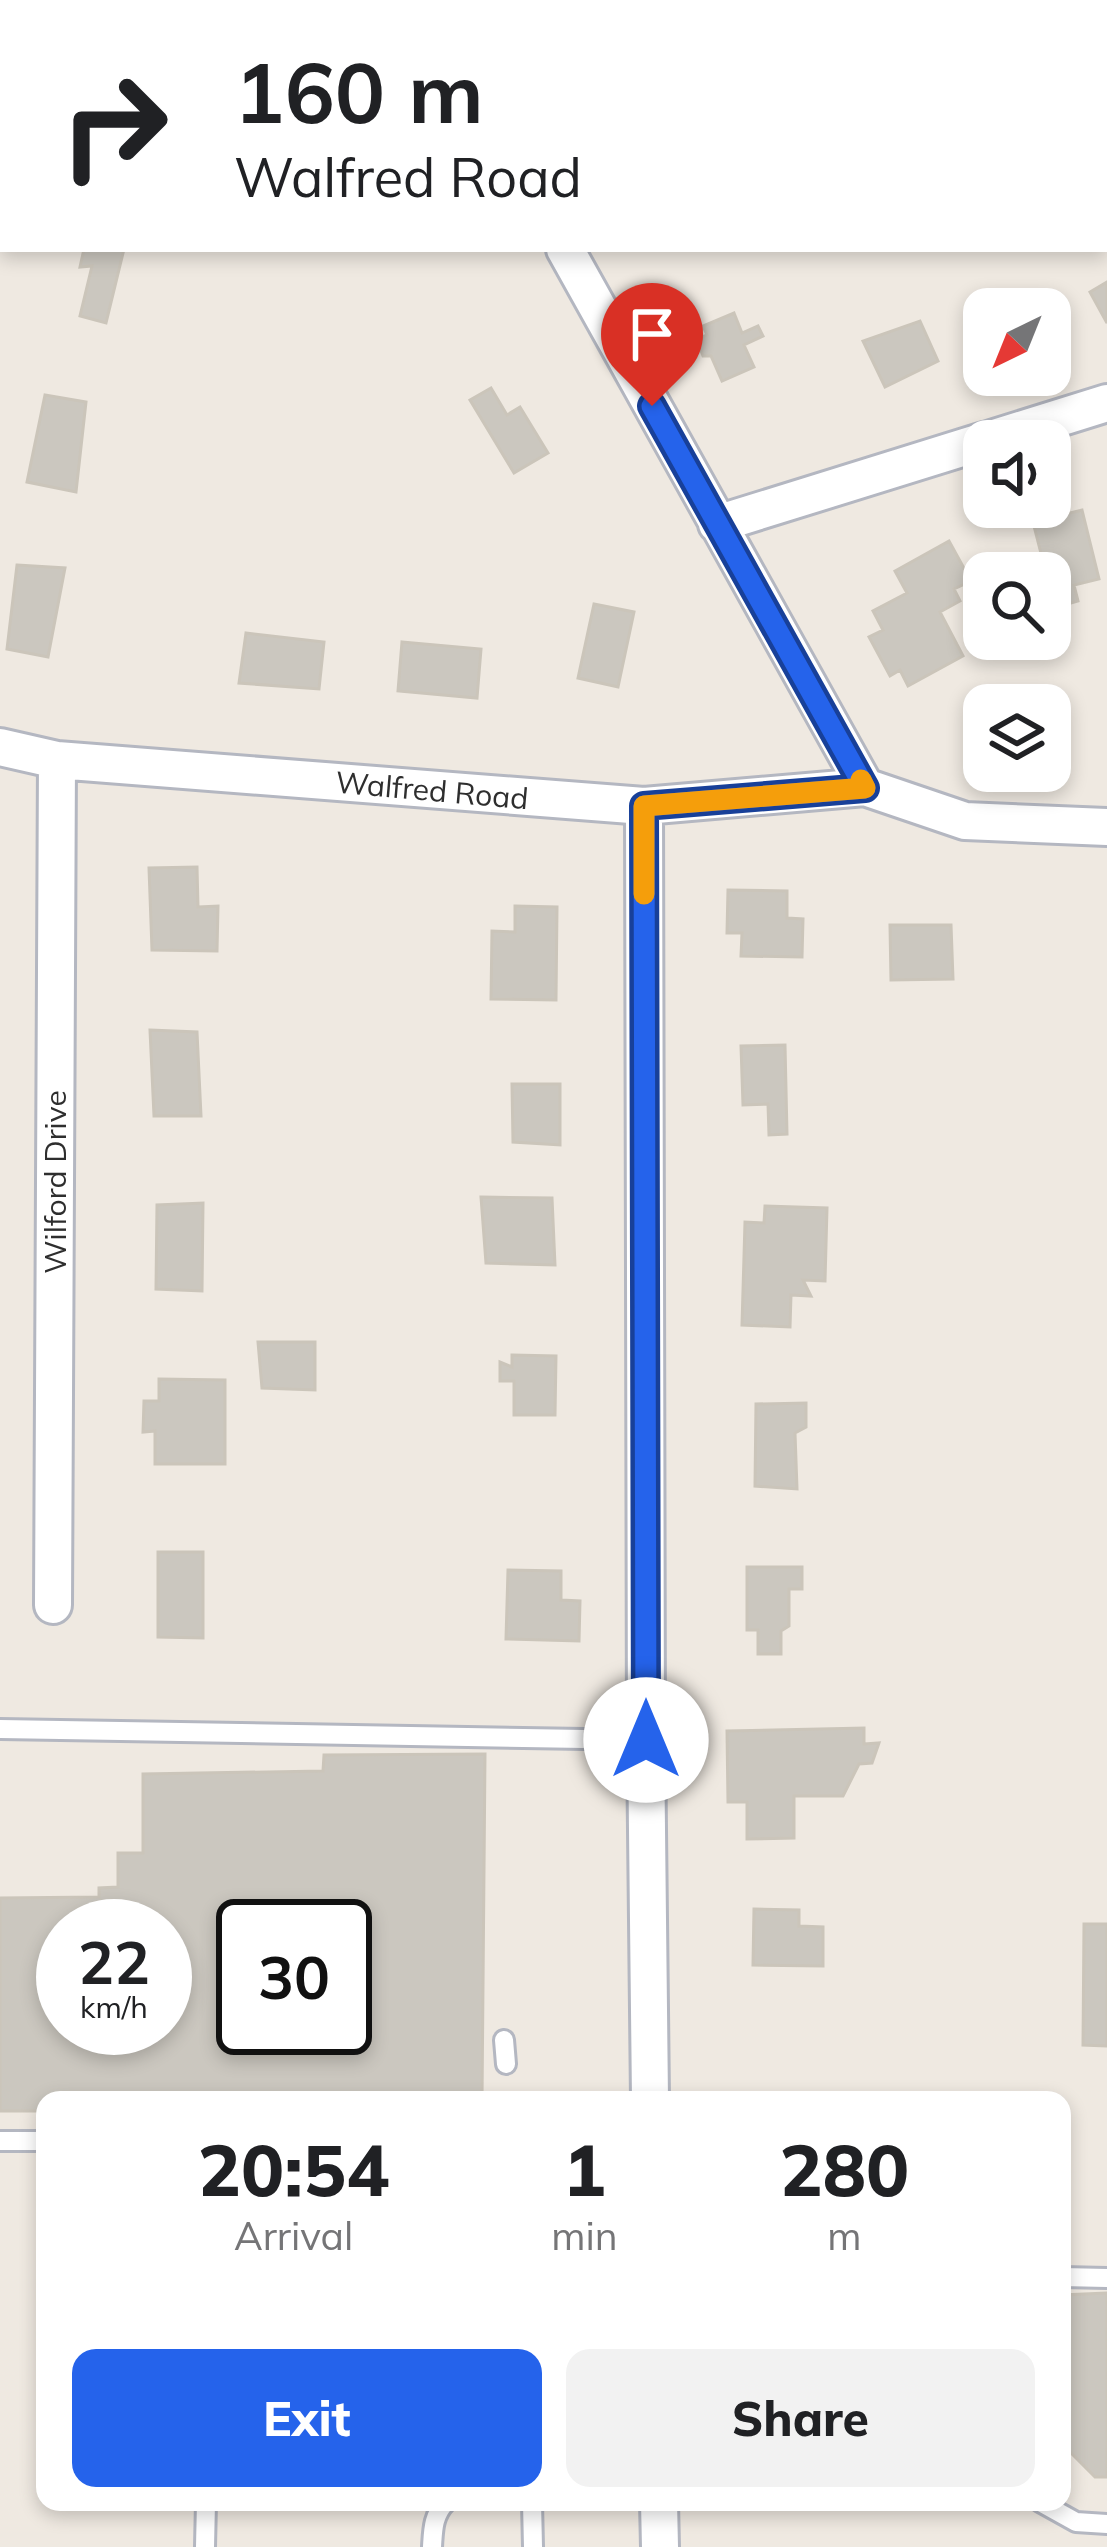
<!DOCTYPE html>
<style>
body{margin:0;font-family:Mulish,sans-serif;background:#f2f2f2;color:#202124;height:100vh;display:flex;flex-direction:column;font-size:45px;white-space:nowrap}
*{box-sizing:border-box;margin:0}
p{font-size:39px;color:#757577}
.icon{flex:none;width:66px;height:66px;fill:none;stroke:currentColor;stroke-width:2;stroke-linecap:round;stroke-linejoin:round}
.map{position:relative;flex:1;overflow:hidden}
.side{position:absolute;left:36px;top:2091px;width:1035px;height:420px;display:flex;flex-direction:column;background:#fff;border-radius:24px;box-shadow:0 6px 18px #0003}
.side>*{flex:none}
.banner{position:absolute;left:0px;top:0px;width:1107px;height:252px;box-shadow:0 6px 18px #0003;background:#fff;color:#202124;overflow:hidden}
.needle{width:78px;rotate:223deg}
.fabs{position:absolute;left:963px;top:288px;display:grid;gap:24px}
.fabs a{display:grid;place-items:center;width:108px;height:108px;border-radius:24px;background:#fff;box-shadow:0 6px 18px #0003;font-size:60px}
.speed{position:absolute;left:36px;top:1899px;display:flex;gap:24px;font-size:60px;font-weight:700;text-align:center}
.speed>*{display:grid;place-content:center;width:156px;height:156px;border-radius:50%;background:#fff;box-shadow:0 6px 18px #0003;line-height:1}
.speed small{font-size:30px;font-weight:400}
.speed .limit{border:6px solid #111;border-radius:18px;background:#fff;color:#111}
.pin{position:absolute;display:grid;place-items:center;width:102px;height:102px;color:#fff;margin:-123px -51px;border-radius:50% 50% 50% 0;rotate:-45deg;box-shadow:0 0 12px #0007}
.pin .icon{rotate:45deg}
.me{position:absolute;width:132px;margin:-66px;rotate:0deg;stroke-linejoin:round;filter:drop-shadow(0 0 9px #0008)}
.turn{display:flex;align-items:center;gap:42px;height:252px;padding:0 36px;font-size:54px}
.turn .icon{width:156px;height:156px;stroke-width:2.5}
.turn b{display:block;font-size:84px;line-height:102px}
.eta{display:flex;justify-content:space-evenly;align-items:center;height:204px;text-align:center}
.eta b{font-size:72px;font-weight:800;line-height:84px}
.action{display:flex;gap:24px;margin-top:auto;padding:24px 36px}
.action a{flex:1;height:138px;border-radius:24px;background:#2563eb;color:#fff;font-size:48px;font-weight:800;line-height:138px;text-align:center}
.action a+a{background:#f2f2f2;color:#202124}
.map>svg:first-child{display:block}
.building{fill:#cbc7bf;stroke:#cbc5ba;stroke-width:3;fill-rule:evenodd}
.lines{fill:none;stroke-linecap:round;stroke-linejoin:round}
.service-casing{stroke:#b4b7c1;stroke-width:24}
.minor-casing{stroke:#b4b7c1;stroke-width:42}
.tertiary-casing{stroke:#b4b7c1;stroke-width:48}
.service{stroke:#fff;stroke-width:18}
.minor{stroke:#fff;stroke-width:36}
.tertiary{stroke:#fff;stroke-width:42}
.route-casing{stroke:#184099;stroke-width:30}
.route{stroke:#2563eb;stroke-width:21}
.slow{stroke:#f59e0b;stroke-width:21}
.labels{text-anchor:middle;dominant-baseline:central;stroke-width:9;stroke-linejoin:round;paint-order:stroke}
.street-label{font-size:30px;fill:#2e2e2e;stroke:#fff}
</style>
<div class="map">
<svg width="1107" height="2547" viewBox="0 0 1107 2547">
<rect width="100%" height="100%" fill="#efe9e1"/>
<path class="building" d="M84,249H124L106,323L80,316L92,266L80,267Z
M1107,282V323L1090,292Z
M734,313L742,333L758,326L763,336L744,345L754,367L722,381L711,356H703L697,339L707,335L703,326Z
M920,321L938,361L885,387L863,341Z
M491,388L507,415L520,407L548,453L514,473L470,400Z
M45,395L86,402L76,492L27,482Z
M1082,510L1099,579L1074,585L1078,601L1057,607L1052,600L1050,573H1046L1033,522Z
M949,541L971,581L954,589L960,601L940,612L963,656L908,686L900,670L890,676L869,637L883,630L873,611L907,593L895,571Z
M17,565L65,568L48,657L7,649Z
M594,604L634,612L618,687L578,678Z
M246,633L324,642L319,689L239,683Z
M402,642L481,649L477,698L398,691Z
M197,867L198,907L218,906L217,951L152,950L149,868Z
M728,890L787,891V918L803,919L802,957L741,956L742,933H727Z
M515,906L557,907L556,1000L491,999L492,931L515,932Z
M890,925H951L953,979L891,980Z
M150,1030L197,1032L201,1116H154Z
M785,1045L787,1134L769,1135L768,1104L743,1105L741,1046Z
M512,1084H560V1145L513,1142Z
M481,1197L552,1198L555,1265L486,1263Z
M203,1203L202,1291L156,1289L157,1205Z
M765,1206L827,1208L825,1281L803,1280L811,1296L791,1295L790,1327L742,1325L745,1222L764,1223Z
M258,1342H315V1390L262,1388Z
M512,1355L556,1356L555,1415H514V1381H500V1362L512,1367Z
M159,1379L225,1380V1464H155V1431L143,1432L144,1401H159Z
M806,1403V1427L795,1433L797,1489L755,1486L756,1404Z
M158,1552H203V1638L158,1637Z
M747,1567H802V1589H789V1626L781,1631V1654H758V1630H747Z
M508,1570L561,1571V1600L580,1601L579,1641L506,1639Z
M864,1728V1744L879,1743L872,1763L859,1764L843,1796H794V1838L747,1839V1802H728L727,1731Z
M485,1754L482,2100H45V2111H0V1898L99,1897V1888L118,1887V1853H143V1774L323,1771L324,1755ZM63,1926H165V2028H63ZM243,1926H345V2028H243Z
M754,1909L799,1910V1926L823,1927V1966L753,1965Z
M1084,1924H1107V2046L1083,2045Z
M1107,2293V2477H1095L1062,2444V2295Z"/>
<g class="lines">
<defs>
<path id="service" d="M0,1729L646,1740
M504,2040L506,2064
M0,2141H45
M1062,2277L1107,2278
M532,2502L533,2547
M1040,2502L1076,2522L1107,2524
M205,2547L206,2502
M432,2547C433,2530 433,2515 446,2502"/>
<path id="minor" d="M19,3L20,0
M0,113L3,96
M565,249L865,787L965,821L1107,827
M985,441L1107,403
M717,524L984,441
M0,747L57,760L644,806L865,787
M644,806L646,1740L650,2100
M53,1605L57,760
M659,2502L660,2547"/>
<path id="tertiary" d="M426,0L428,3
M496,3L506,0"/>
</defs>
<use href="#service" class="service-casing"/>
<use href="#minor" class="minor-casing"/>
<use href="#tertiary" class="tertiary-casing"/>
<use href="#service" class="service"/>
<use href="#minor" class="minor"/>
<use href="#tertiary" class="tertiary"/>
</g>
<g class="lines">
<defs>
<path id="route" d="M646,1740L644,806L865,788L652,406"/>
</defs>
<use href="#route" class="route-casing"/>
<use href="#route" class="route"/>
<path class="slow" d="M644,894V806L865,788L861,780"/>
</g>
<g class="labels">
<g class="street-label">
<text transform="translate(432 790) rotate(5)">Walfred Road</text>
<text transform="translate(55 1182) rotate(-90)">Wilford Drive</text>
</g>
</g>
</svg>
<div class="fabs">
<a><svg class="needle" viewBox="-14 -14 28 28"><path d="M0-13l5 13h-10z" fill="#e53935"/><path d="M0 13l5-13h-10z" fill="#757577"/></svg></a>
<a><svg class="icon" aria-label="sound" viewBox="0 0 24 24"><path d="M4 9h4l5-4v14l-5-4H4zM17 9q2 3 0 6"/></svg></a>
<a><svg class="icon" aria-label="search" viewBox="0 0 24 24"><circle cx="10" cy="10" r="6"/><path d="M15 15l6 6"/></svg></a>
<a><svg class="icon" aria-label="layers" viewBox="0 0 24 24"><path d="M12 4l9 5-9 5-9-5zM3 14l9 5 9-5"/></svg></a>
</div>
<div class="speed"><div>22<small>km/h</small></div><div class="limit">30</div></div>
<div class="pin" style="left:652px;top:406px;background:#d93025"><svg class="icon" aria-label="arrive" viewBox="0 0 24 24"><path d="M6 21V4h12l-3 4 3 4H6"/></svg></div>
<svg class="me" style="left:646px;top:1740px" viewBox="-20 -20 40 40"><circle r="19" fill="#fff"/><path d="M0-13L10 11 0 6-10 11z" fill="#2563eb"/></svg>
<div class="banner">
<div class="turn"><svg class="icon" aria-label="right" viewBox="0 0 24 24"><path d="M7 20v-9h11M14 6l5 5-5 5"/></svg><div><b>160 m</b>Walfred Road</div></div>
</div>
<section class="side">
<div class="eta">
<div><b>20:54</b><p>Arrival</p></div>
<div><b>1</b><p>min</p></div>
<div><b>280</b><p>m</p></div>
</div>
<div class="action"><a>Exit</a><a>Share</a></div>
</section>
</div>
